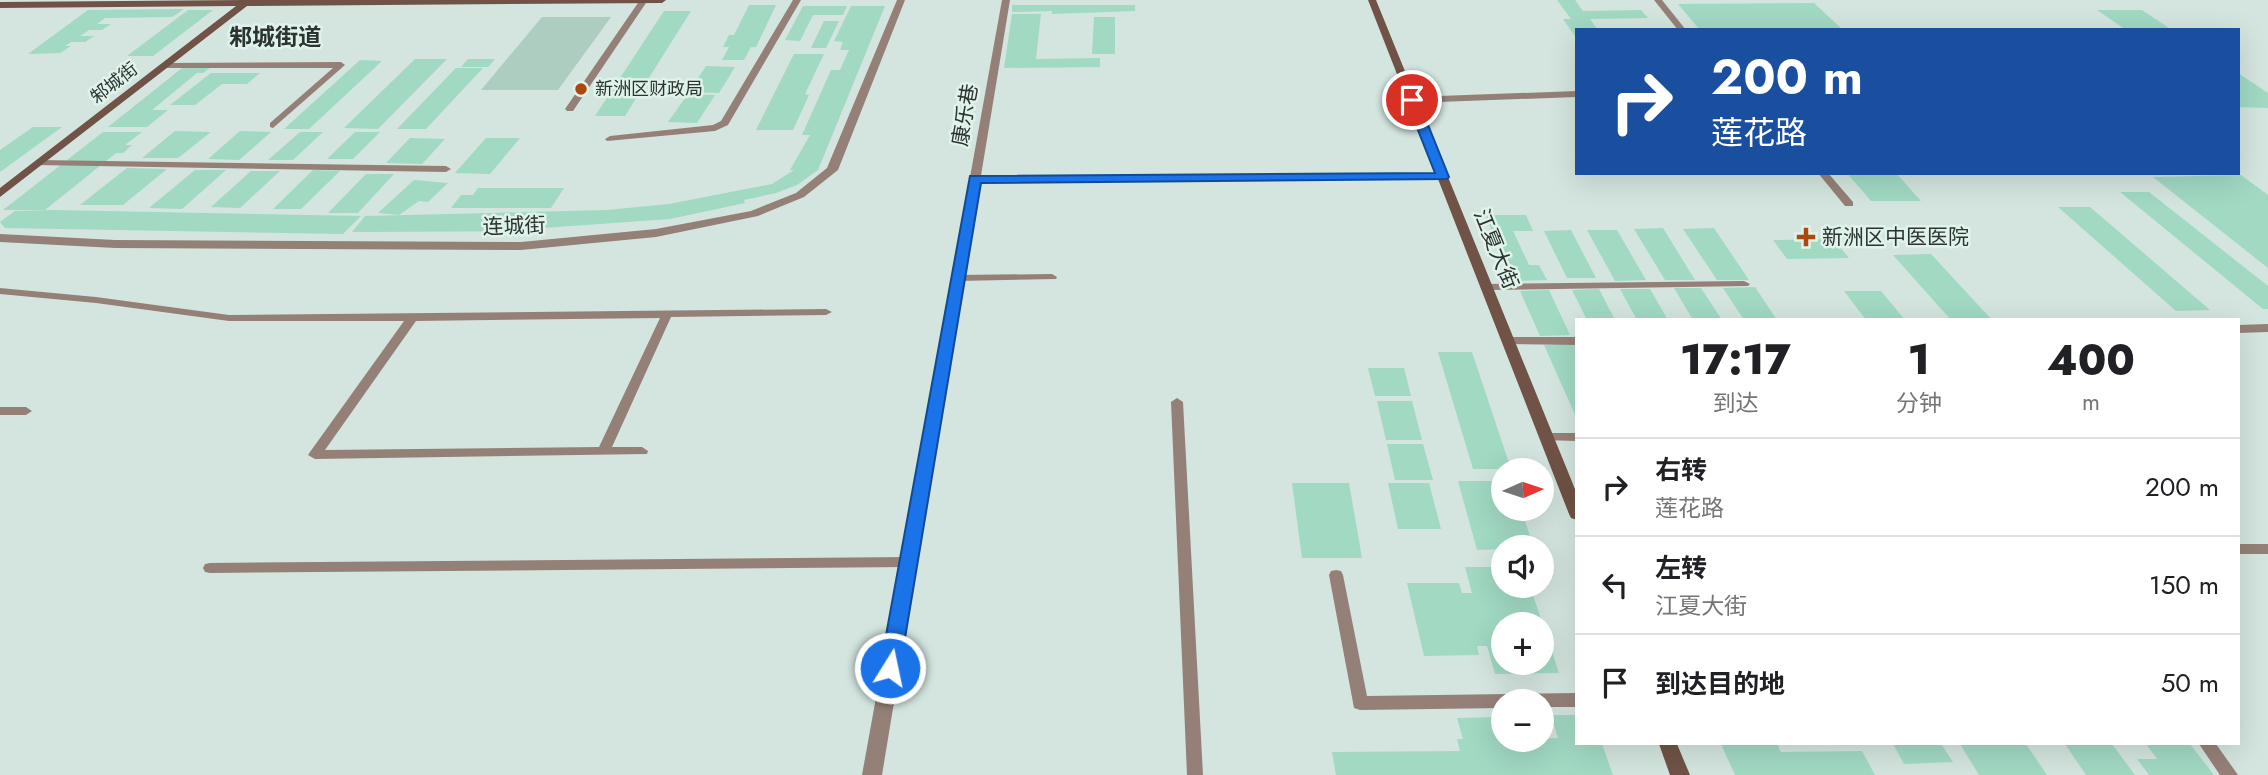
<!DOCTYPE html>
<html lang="zh">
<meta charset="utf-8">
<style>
body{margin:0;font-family:Jost,"Noto Sans SC",sans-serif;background:#f2f2f2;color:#202124;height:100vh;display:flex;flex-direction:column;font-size:26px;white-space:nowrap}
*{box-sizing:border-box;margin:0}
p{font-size:23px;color:#757577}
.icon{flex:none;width:38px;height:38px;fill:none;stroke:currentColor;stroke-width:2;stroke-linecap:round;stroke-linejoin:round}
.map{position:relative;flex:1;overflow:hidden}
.drawer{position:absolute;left:1575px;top:318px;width:665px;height:427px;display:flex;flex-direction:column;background:#fff;border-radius:0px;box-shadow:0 7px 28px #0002}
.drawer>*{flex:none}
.hud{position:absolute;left:1575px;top:28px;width:665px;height:147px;border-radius:0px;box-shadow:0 7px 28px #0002;background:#1a4fa0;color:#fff;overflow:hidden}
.needle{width:46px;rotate:87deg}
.controls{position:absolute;left:1491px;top:458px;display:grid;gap:14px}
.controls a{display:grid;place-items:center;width:63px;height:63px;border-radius:50%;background:#fff;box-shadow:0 7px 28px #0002;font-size:35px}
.pin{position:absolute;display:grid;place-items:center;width:60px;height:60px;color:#fff;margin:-30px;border:4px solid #fff;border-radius:50%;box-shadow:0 2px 7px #0007}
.me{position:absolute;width:77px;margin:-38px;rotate:10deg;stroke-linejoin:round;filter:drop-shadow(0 0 5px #0008)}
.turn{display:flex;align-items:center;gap:24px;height:147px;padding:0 21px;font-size:32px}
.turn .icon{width:91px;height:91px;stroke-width:2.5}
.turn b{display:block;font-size:49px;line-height:60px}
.eta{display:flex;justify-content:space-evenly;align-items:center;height:119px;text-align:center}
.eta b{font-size:42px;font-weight:800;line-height:49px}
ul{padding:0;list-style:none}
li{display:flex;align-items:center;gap:21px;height:98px;padding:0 21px;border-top:2px solid #e0e0e0}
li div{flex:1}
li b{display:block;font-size:26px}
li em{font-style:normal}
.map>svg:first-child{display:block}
.green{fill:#accdc0}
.building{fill:#a1d9c3;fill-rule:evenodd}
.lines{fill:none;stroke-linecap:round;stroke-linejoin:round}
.lane{fill:#958077;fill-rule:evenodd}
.street{fill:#958077;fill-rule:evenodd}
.secondary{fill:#705346;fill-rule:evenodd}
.route{fill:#1a73e8;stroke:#114b97;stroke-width:2}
.poi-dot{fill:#ab480e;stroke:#e0f3eb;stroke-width:2.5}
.labels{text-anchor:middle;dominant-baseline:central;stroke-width:5;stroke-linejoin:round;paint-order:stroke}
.far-street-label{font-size:18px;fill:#2c3330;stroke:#e0f3eb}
.far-poi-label{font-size:18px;fill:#2c3330;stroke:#e0f3eb;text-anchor:start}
.street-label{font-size:21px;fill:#2c3330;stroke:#e0f3eb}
.poi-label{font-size:21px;fill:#2c3330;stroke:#e0f3eb;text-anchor:start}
.far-district-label{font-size:23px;font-weight:bold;fill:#2c3330;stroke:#e0f3eb}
</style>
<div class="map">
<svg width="2268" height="775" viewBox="0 0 2268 775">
<rect width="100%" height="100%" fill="#d3e5de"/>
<path class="green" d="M542,17H611L558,90H481Z"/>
<path class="building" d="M1557,0H1575L1583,11L1641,10L1648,18L1590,19L1598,30H1577V39L1563,19H1571Z
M1814,3L1843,30H1700L1678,4Z
M749,5H776L756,47H751L744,60H722L729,47H723L729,35H734Z
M1012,5H1135V11L1052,14V11L1012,12Z
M803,6H847L843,15H813L800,41L785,40Z
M851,6H885L818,170L797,185L776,193L744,200L745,203L670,219L543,228L541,231L352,232L365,216L607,210L669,204L772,184L794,170H790L810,135H802L831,70H840L849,50H840L843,42L834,41Z
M184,9L172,17L105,18L97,24H111L102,30H89L80,36H94L85,42H71L65,46H71L60,53L28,54L88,10Z
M188,10H213L153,56H127Z
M2097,10H2142L2172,30H2126Z
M664,11H691L625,116H595Z
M1012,14H1041L1036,59L1100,58V67L1004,68Z
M1094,17H1115V54H1092Z
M824,21H839L826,48H811Z
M794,54H824L805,94L809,95L793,130H756Z
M415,59H447L378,129L344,128Z
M468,59H495L488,67H461Z
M360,60L382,61L309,129H284Z
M706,66L735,67L719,93L689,92Z
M182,68H210L203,73H197L152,110H168L147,127H108Z
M456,68H483L426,129H397Z
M211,73H260L247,84H222L195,105H170Z
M2238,73L2268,93V108L2238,107Z
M688,94L715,95L697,123L668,122Z
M33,127H62L0,172V150Z
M175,131L211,132L178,158H142Z
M240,131L271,132L239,160L208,159Z
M103,132H142L125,145H132L123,153H116L45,210H3Z
M300,132H323L293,160H268Z
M355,132H380L353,159H327Z
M410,138L445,139L422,164L386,163Z
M486,138H520L490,174L455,173Z
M127,168L167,169L123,205H80Z
M195,170H226L182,209L149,208Z
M313,170L340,171L301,209H273Z
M251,171H280L240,208L211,207Z
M1847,173H1896L1921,201H1871Z
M366,174H394L358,213H328Z
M2241,175L2268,195V268L2153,177Z
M414,180L448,183L428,202L419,201L399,215L378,213Z
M478,188H564L551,208H451L461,195H473Z
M2120,192H2149L2268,286V309H2263Z
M2058,207H2090L2210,310L2176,311Z
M54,210L361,216L343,234L5,228L0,222L15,211Z
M1485,215H1526L1533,231H1513L1529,265H1539L1547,280L1514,281Z
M1663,228L1695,280H1665L1634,229Z
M1714,228L1749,280H1717L1683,229Z
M1571,230L1596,278H1567L1544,231Z
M1587,230H1617L1646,280L1615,281Z
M1833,239L1849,258L1787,259L1773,240Z
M1931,254L1992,320H1951L1893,255Z
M1755,287L1777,320H1744L1723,288Z
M1674,288H1701L1722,320H1693Z
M1599,289L1615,320H1587L1572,290Z
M1620,289H1650L1668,320H1637Z
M1549,290L1570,335L1540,336L1520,291Z
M1844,291H1881L1905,320H1866Z
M1574,344L1577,350V419L1544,345Z
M1438,352H1472L1511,469H1473Z
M1368,368H1404L1411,396H1375Z
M1377,401H1412L1422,440H1386Z
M1387,444H1423L1433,480H1395Z
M1458,481H1503V509H1521L1534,548L1477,550Z
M1292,483H1349L1362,558H1302Z
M1388,483H1429L1441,529H1398Z
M1465,567H1503V586H1530L1559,673L1495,674L1487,646H1477L1479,655L1424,656L1407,583H1459L1462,593H1472ZM1503,625H1542V663H1503Z
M1551,715H1577V744H1602L1613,775H1336L1332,752L1460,751L1457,739H1463L1457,718L1503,717V740L1558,738Z
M1721,744H1777L1781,752L1862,751L1875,775H1735Z
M1893,744H1941L1953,762L1904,764Z
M1960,744H2026L2047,775H1979Z
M2065,744H2112L2135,775H2086Z
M2146,744H2190L2214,775H2149L2137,759H2157Z"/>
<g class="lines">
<path class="lane" d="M640,0H648L573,111H567L565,109Z
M793,0H801L728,125L715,131L607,141L605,139L610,136L713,125L721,121Z
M1654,0H1662L1686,30H1678Z
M165,63L341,62L345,65L273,128L270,127V123L333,68H162V64Z
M1577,91V97L1412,103L1408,100L1412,97Z
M39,160L446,166L451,169L446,172L36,165V161Z
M1818,173H1828L1853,202V206H1845Z
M1443,174L1448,177L1446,179L975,182L970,179L975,176Z
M1052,274L1057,277L1056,279L958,281L953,278L958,275Z
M1744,281L1750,284L1748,286L1486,290L1480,287L1486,284Z
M0,288L96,297L229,315L826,309L832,312L826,315L671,317L612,447H642L648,451L647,454L315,459L308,455L310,452L404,321H229L96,303L0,294ZM660,318L599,447L325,450L416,321Z
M1508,337H1577V345L1504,344L1502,341Z
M1177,398L1183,402L1203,775H1187L1171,402Z
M0,407H26L32,411L26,415H0Z
M1546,433H1577V441L1541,440L1540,437L1541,434Z
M2238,544H2268V554H2238Z
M909,557L914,558L916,562L914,566L909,567L210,573L205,572L203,568L205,564L210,563Z
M1336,570L1341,571L1343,575L1367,696L1577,693V707H1542V702H1503V708L1360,710L1354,708L1329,575L1331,571Z
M2199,744H2216L2238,775H2220Z"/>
<path class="street" d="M897,0H905L838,170L804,197L758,216L656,237L521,250L115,248L0,242V234L115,240L521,242L656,229L751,211L796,193L827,168Z
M1002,0H1010L882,775H862Z
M2268,324V332L2238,333V325Z"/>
<path class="secondary" d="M244,0H666L662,3L247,6L0,197V188L236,6L0,8V2Z
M1368,0H1376L1577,494V520L1571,518L1569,514Z
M1659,744H1677L1690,775H1670Z"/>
</g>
<path class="route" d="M1408,97L1418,100L1449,177L1447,179L981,183L900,668L897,674L890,677L883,674L880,668L970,176L1435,173L1406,100Z"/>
<g class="poi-dot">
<circle cx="581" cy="89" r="7"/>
<path d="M1802.5 226.5h7v7h7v7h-7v7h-7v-7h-7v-7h7z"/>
</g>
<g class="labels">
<g class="far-street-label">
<text transform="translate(114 83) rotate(-38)">邾城街</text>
</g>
<g class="far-poi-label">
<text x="595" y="89">新洲区财政局</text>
</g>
<g class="street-label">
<text transform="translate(965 115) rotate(-80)">康乐巷</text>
<text transform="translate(514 226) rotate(-2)">连城街</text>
<text transform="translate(1496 249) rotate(68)">江夏大街</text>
</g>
<g class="poi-label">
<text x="1822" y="237">新洲区中医医院</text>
</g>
<g class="far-district-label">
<text x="275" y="37">邾城街道</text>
</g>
</g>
</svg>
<div class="controls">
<a><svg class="needle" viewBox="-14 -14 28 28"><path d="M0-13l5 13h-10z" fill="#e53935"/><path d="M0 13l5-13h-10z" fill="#757577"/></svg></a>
<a><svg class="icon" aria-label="sound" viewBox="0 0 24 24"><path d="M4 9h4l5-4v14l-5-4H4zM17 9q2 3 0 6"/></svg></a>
<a>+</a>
<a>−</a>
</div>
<div class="pin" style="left:1412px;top:100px;background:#d93025"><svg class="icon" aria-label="arrive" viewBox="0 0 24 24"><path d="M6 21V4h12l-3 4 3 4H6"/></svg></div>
<svg class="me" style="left:890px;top:668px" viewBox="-20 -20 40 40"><circle r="17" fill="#1a73e8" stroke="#fff" stroke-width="3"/><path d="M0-11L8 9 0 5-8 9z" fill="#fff"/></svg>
<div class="hud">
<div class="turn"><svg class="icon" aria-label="right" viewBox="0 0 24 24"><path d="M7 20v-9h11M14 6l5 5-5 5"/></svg><div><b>200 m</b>莲花路</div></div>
</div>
<section class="drawer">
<div class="eta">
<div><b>17:17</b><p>到达</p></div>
<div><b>1</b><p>分钟</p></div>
<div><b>400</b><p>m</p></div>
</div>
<ul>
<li><svg class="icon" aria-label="right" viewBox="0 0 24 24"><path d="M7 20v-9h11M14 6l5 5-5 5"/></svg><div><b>右转</b><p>莲花路</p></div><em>200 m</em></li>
<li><svg class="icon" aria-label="left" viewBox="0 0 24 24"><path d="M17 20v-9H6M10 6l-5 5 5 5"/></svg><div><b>左转</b><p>江夏大街</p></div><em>150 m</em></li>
<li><svg class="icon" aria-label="arrive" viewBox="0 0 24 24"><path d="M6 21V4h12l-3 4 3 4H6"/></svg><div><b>到达目的地</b></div><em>50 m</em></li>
</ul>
</section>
</div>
